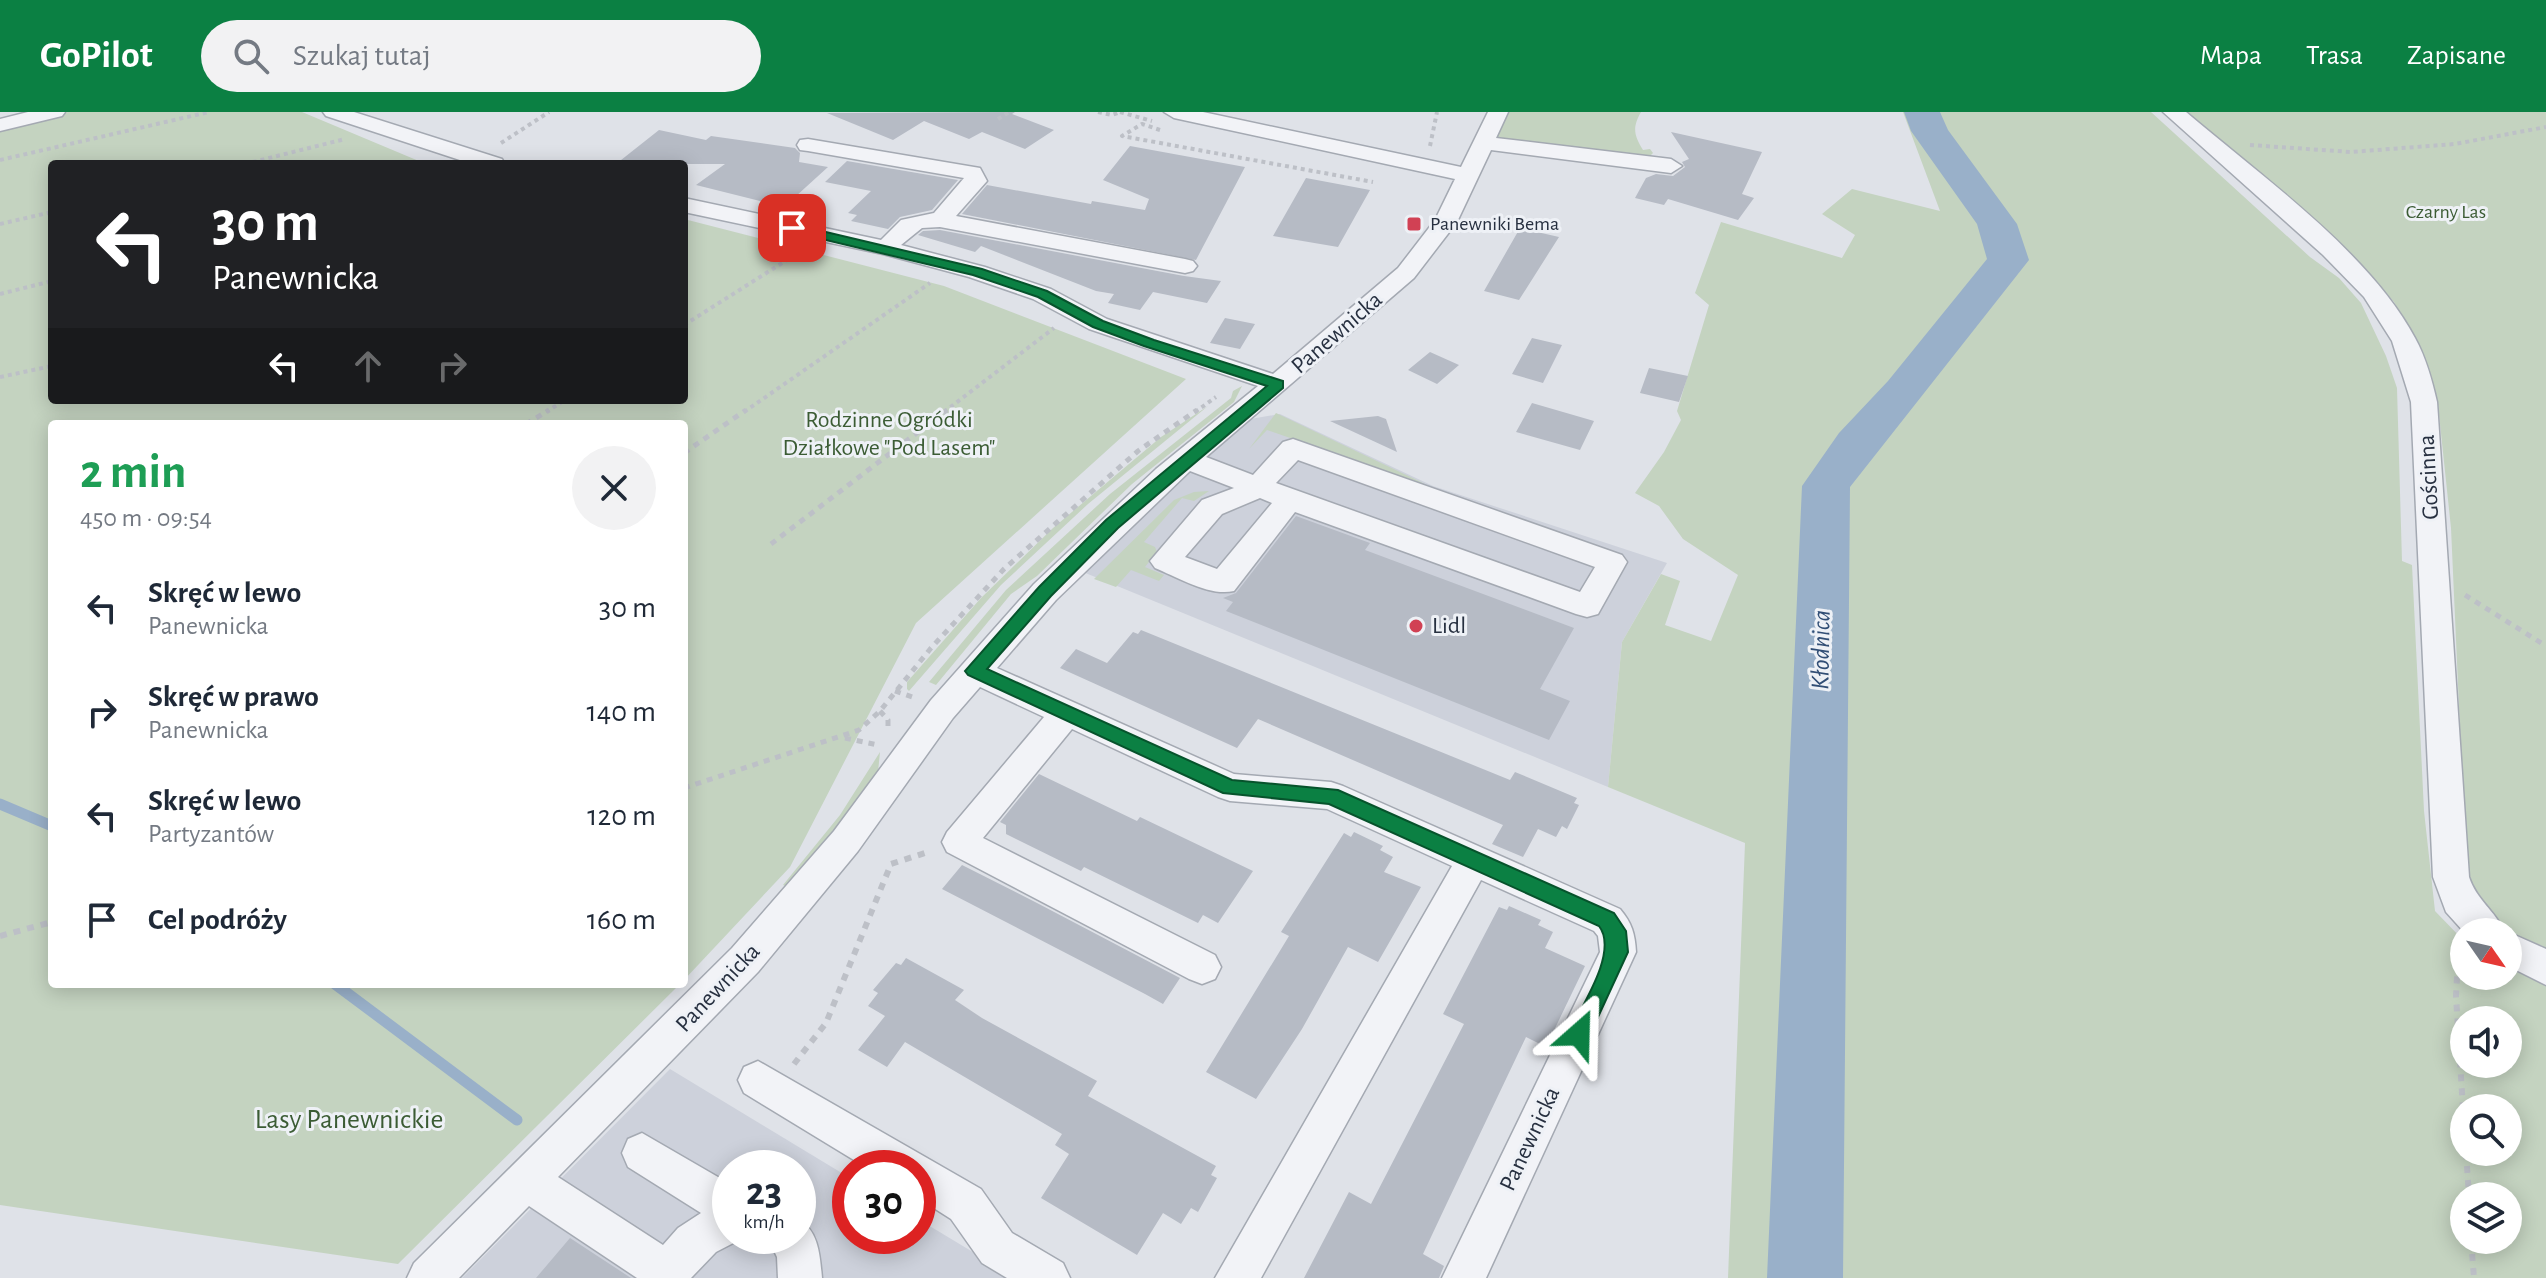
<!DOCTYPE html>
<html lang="pl">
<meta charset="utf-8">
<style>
body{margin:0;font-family:"Alegreya Sans",sans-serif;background:#f2f2f3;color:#1f2937;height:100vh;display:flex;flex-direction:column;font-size:30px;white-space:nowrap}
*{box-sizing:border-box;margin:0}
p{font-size:26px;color:#747a83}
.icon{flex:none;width:44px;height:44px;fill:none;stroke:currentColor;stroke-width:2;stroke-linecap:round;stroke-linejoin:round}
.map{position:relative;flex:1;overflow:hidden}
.drawer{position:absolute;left:48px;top:308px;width:640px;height:568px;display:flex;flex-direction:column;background:#fff;border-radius:8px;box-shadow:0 4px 20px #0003}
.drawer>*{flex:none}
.top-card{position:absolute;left:48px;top:48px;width:640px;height:244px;border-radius:8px;box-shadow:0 4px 20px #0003;background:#202124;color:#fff;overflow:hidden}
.needle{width:52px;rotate:124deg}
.controls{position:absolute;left:2450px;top:806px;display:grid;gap:16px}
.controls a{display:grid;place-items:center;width:72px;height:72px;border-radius:50%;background:#fff;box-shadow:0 4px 20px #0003;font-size:40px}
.speed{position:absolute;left:712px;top:1038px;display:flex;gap:16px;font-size:40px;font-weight:700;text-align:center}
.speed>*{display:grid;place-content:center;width:104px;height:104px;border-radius:50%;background:#fff;box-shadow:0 4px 20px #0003;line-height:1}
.speed small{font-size:20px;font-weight:400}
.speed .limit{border:12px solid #d22;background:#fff;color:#111}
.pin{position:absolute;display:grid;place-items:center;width:68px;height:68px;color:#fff;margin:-34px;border-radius:16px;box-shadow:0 4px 12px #0006}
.me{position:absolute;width:88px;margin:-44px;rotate:25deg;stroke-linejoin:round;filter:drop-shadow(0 0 6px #0008)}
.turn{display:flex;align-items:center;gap:28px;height:168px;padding:0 32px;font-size:36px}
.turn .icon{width:104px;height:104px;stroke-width:2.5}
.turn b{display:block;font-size:56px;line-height:68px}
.lanes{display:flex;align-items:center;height:76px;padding:0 32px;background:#0003;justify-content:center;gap:40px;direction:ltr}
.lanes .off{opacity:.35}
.round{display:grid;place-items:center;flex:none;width:84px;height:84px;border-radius:42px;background:#f2f2f3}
.summary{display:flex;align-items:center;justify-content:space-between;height:136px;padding:0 32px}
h1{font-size:48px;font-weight:700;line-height:60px;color:#1e9e55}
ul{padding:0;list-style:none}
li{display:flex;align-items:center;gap:24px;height:104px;padding:0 32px}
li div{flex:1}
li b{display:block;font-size:30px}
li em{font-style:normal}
header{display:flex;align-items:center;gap:48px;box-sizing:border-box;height:112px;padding:0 40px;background:#0b8043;color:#fff}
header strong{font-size:38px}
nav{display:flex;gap:44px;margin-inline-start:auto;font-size:28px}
.search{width:560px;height:72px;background:#f2f2f3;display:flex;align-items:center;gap:20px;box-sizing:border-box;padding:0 28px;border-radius:44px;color:#747a83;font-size:30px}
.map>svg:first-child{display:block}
.built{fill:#cdd1db;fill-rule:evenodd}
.green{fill:#c4d3c0;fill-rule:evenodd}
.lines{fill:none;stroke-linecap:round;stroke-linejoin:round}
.stream{stroke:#99b0c9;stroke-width:11}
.river{fill:#99b0c9;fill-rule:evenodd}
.building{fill:#b6bbc5}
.minor-casing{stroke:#a4a9b2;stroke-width:3}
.path-far2{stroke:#bdc0c7;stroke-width:4;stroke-dasharray:4 4;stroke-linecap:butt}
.path-far1{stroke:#bdc0c7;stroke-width:5;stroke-dasharray:6 6;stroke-linecap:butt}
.path{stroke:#bdc0c7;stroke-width:6;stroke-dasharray:7 7;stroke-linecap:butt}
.minor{fill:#f2f3f7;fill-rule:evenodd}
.route{fill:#0b8043;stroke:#07532c;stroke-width:2}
.poi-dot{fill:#d14154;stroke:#eef1f6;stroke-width:3}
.labels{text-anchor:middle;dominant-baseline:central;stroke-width:6;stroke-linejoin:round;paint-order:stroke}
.far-park-label{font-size:20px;fill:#3b5c34;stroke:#eef1f6}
.far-poi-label{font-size:20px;fill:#273040;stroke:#eef1f6;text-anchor:start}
.street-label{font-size:24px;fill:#273040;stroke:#eef1f6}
.park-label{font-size:24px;fill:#3b5c34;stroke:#eef1f6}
.poi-label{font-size:24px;fill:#273040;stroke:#eef1f6;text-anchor:start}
.water-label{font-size:26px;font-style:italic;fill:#314e75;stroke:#eef1f6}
.near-park-label{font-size:28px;fill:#3b5c34;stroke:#eef1f6}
</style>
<header>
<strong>GoPilot</strong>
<div class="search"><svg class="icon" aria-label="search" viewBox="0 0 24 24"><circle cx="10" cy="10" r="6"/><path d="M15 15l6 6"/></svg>Szukaj tutaj</div>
<nav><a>Mapa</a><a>Trasa</a><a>Zapisane</a></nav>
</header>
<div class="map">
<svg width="2546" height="1166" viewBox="0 0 2546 1166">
<rect width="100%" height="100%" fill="#dfe2e8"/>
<path class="built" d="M1280,302L1433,374L1667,451L1622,530L1608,675L1083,460L1123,415L1245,308Z
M670,957L850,1066V1124H918V1107L1016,1166H462ZM730,1056H798V1124H730Z"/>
<path class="green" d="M68,0H302L426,52H52V288H684V107L944,174L1186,267L916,511L790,755L684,868V312H52V872H680L398,1152L0,1093V15Z
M1508,0H1641C1632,16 1634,23 1643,38L1650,37L1653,41L1649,45L1504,28L1497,25Z
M1903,0H1914L1928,31L1988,112L1993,150L1961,186L1956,201L1852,328L1820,373L1796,1166H1728L1745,731L1608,675L1622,530L1661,462L1680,469L1665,513L1711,529L1738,463L1683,427L1659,394L1635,381L1664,340L1681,308L1677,299L1709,193L1695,181L1721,110L1842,146L1855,123L1822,102L1852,77L1940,99Z
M1929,0H2151L2310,145L2339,166L2361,191L2386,244L2397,276L2402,449L2412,453L2424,699L2435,799L2464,829V864H2508V857L2546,870V1166H1819L1835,377C1861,335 1888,310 1921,274C1957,235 1993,195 2023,152L2013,116L1941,28ZM2464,908H2508V952H2464ZM2464,996H2508V1040H2464ZM2464,1084H2508V1128H2464Z
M2183,0H2546V843L2500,814L2467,773L2451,416L2438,293L2425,246L2394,190L2373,166Z
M1242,274L1234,290L1132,372L1037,464L1011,482L936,573L929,570L1006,478L1110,382L1231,286L1233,279Z
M1208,294L1088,392L1001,473L909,579L907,577V570L981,486L1053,416L1161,325Z
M1276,301L1421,370L1428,374L1267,318L1249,337Z
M1209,379L1194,389L1182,386L1144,430L1155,435L1157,440L1145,455L1164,463L1159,469L1131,458L1116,475L1094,467L1174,388L1194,380Z
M880,640L878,660L864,682L790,776L783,773L840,703Z"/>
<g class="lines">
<path class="stream" d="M0,692L52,714
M335,872L517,1008"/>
<path class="river" d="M1904,0H1940L1948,18L2017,112L2029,148L1850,375L1843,1166H1767L1802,374L1839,321L1888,269L1987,147L1977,112L1911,19Z"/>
</g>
<path class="building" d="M1015,0L1012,2L1054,18L1025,37L982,20L969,27L924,9L893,28L827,1Z
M659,18L706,28L711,24L795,36L800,41L799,50L828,55L784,95L696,73L725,52H616Z
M1671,20L1762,40L1742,82L1754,86L1738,108L1668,87L1664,93L1635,86L1646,66L1656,62L1673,64L1685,55L1682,50L1689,47Z
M1130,34L1245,55L1196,148L962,102L987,73L1091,92L1092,89L1145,98L1149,87L1103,68Z
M847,49L958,68L932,98L900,105L888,117L851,109L857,103L848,101L871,79L825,70Z
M1306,66L1370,78L1338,135L1273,124Z
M1520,116L1559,125L1519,188L1484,179Z
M940,118L1184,164L1221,169L1207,191L1153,180L1140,198L1108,191L1114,182L1096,179L981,134L975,140L918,123L923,119Z
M1225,206L1255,212L1240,237L1210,231Z
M1532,226L1562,233L1543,271L1512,262Z
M1430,240L1459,253L1437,272L1408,258Z
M1649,256L1688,264L1679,290L1640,281Z
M1532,291L1594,309L1580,338L1516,320Z
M1378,304L1386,307L1397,340L1330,309Z
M1296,404L1370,431L1365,438L1574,516L1540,577L1570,589L1549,628L1226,499L1233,490L1223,486L1236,481Z
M1141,518L1510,668L1515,660L1577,686L1574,691L1579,693L1567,717L1562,714L1556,725L1538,717L1523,745L1492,732L1503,713L1258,607L1237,636L1060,556L1076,537L1107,551L1133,520L1138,522Z
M1039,662L1137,709L1140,705L1253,759L1218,811L1203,803L1198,811L1084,755L1081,759L1006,722V713L1000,710Z
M1354,720L1383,734L1380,738L1393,745L1384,760L1421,775L1378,850L1348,835L1302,917L1256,987L1206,960L1289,824L1281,820L1344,721L1351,725Z
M962,753L1037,791L1180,866L1163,892L1145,882L942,777Z
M1509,794L1541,808L1538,813L1553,820L1545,836L1585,854L1546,935L1526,925L1447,1091L1423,1142L1444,1154L1439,1166H1304L1349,1080L1371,1092L1464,912L1443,902L1499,795L1507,798Z
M906,846L964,878L955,888L982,906L1097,969L1088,984L1216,1054L1211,1063L1217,1066L1198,1100L1191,1096L1181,1112L1163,1101L1137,1143L1041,1086L1069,1042L1055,1033L1062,1022L905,930L887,955L858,938L885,904L868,894L878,881L873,878L896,851L901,853Z
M570,1126L631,1166H536Z"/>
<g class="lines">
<defs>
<path id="minor" d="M28,0H65L62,4L0,19V7Z
M323,0H354L502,47L505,52H472L326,4Z
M1164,0H1203L1461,55L1488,0H1508L1496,26L1671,47L1682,54L1671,61L1491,38L1457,110L1414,166L1206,345L1253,363L1283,330L1293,327L1622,443L1627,450L1598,502L1587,505L1576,502L1295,400L1234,479C1210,485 1177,465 1155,456L1150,449L1202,388L1234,376L1190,359L1056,488L997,556L1234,662L1331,670L1343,674L1620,797C1632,811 1635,822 1636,840L1486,1166H1442L1600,840L1598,824L1594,819L1481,768L1261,1166H1215L1452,754L1327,697L1230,689L1218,685L1072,617L983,726L1215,843L1221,855L1215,867L1202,872L1189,867L947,740L942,730L947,720L1044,605L980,575L953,606L858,739L758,860L558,1065L663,1133L678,1116L701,1101L628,1055L622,1041L628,1027L642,1021L730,1072V1124L745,1125L716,1140L691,1166H637L529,1094L459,1166H407L414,1151L732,836L834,719L931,588L1034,472L1156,357L1258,274L1089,217L1033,187L969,165L883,142L684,100V86L881,128L901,108L934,101L964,66L808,39L800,38L797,33L800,28L808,27L980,56L987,69L956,104L1185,147L1193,149L1197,154L1193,159L1185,161L940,115L922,116L901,133L985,155L1051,177L1107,207L1273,262L1398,156L1435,108L1455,67L1174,6ZM1298,348L1595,455L1580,480L1276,371ZM1260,386L1272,391L1217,457L1185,445L1222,402Z
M2163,0H2186C2260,63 2370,141 2415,226C2426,246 2432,268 2437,290L2469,765C2476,787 2495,799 2505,820H2464L2446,800L2433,765L2411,290L2392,229L2364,185L2323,143Z
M2507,820H2508L2546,837V873L2508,854Z
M758,949L981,1077L1012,1121L1063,1151L1070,1166H1007L982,1151L951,1107L918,1086V1056H867L744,981L738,968L744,955Z
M798,1107C819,1118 820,1145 822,1166H778L777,1145L767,1124H798Z"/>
</defs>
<use href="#minor" class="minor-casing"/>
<path class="path-far2" d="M1098,0L1112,3L1120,0
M1120,0L1152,9
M998,7L1009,0
M1160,18L1142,12L1122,24L1373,70
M501,31L549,0
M2250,33L2351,40L2455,32L2546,15
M1430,34L1437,0
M0,48L209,0
M245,52L345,27
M0,112L52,100
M0,182L52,169
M684,213L798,141
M0,265L52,254
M546,300L565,288
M744,300L930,171
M944,300L1054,216
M1195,300L1216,285"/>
<path class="path-far1" d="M526,312L549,298
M684,341L746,298
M771,432L947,298
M2465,483L2546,534
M895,579L915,586
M880,599L888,608V619
M845,626L878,633
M684,676L859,618L880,599L931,536L1004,457L1138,339L1197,298"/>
<path class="path" d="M0,824L52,810
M2464,839L2458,845L2456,884L2464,1013
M794,952L826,911L891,752L931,739
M2466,1040L2469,1084
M2471,1128L2474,1166"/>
<use href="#minor" class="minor"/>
</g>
<path class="route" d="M792,112L982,157L1047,179L1103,209L1154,228L1283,269V276L1118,416L1051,484L987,557L1232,668L1338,678L1614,801L1626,819L1628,840L1587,929L1579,932L1572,929L1568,922C1581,895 1619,840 1599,814L1329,692L1223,681L968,563L965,559L1039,475L1106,408L1267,274L1144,234L1093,215L1038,185L973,163L788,119V113Z"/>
<g class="poi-dot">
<rect x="1406" y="104" width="16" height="16" rx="4"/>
<circle cx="1416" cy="514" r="8"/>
</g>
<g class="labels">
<g class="far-park-label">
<text x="2446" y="100">Czarny Las</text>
</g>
<g class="far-poi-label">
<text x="1430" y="112">Panewniki Bema</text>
</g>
<g class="street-label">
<text transform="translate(1337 221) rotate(-41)">Panewnicka</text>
<text transform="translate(2429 365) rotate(-93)">Gościnna</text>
<text transform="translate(718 876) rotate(-47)">Panewnicka</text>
<text transform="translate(1530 1027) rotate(-65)">Panewnicka</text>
</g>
<g class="park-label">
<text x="889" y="308">Rodzinne Ogródki<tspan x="889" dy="28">Działkowe "Pod Lasem"</tspan></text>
</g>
<g class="poi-label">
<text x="1432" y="514">Lidl</text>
</g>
<g class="water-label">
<text transform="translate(1821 538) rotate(-89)">Kłodnica</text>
</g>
<g class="near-park-label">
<text x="349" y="1008">Lasy Panewnickie</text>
</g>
</g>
</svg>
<div class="controls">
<a><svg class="needle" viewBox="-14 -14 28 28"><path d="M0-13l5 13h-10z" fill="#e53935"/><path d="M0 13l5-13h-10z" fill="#747a83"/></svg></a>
<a><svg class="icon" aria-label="sound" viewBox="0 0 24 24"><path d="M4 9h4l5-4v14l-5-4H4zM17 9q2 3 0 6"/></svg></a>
<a><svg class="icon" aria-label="search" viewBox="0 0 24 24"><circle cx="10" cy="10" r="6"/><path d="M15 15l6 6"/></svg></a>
<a><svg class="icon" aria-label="layers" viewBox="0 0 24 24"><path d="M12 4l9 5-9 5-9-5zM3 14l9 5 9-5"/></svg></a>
</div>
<div class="speed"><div>23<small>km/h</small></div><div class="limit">30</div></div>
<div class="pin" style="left:792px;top:116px;background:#d93025"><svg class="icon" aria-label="arrive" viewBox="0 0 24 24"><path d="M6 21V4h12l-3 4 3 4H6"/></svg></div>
<svg class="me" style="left:1579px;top:922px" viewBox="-20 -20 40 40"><path d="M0-17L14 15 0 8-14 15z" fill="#0b8043" stroke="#fff" stroke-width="4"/></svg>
<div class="top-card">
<div class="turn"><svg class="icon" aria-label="left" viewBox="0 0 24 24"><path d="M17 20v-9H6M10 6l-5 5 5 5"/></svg><div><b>30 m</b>Panewnicka</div></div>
<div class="lanes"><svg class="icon" aria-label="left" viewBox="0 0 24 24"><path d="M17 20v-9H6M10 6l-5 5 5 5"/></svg><svg class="icon off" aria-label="ahead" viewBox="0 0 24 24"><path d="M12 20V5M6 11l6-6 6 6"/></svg><svg class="icon off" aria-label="right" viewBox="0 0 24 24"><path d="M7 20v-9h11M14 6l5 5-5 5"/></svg></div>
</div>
<section class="drawer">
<div class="summary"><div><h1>2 min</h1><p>450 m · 09:54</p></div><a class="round"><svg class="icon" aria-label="close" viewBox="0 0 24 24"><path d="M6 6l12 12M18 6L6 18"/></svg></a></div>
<ul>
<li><svg class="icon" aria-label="left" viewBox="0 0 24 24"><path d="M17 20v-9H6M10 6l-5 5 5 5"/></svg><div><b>Skręć w lewo</b><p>Panewnicka</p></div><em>30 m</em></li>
<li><svg class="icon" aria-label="right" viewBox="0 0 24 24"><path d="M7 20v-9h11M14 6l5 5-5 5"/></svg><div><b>Skręć w prawo</b><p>Panewnicka</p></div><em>140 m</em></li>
<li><svg class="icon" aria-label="left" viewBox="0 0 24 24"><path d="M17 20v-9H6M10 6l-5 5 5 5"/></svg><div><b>Skręć w lewo</b><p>Partyzantów</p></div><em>120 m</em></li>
<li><svg class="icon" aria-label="arrive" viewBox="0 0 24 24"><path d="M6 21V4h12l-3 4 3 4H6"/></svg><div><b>Cel podróży</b></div><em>160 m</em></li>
</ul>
</section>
</div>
